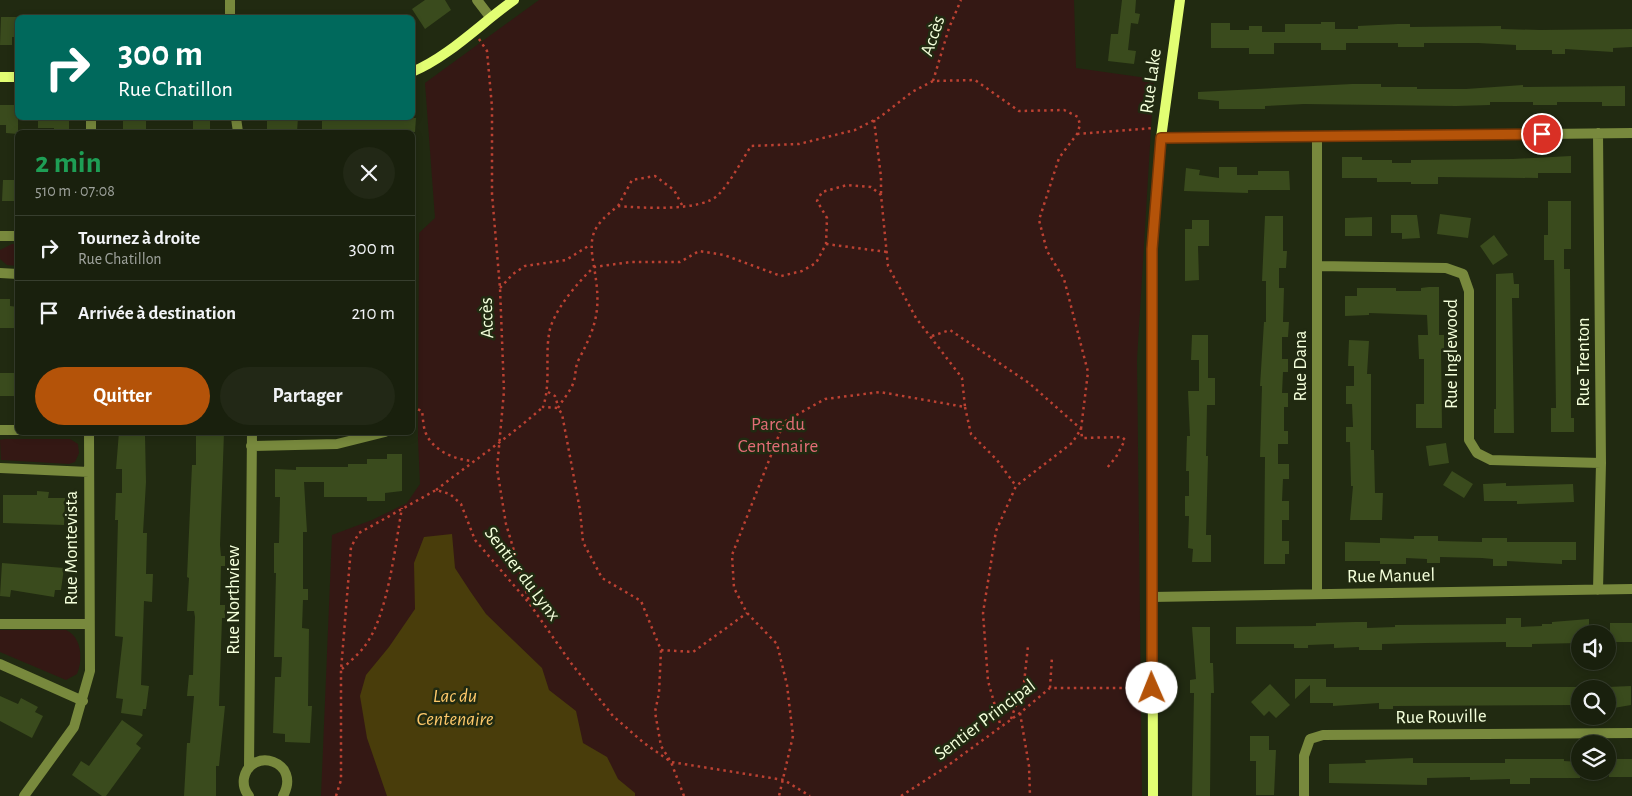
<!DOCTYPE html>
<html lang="fr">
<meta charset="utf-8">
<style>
body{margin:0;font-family:"Alegreya Sans",sans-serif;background:#222816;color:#f1f3f6;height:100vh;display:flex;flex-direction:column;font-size:19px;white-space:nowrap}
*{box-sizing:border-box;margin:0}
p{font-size:16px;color:#9fa39d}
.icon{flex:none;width:28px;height:28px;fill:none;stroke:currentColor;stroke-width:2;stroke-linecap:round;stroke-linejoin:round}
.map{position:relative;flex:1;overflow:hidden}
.drawer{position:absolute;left:15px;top:130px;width:400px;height:305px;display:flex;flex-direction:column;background:#19200d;border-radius:8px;box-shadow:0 2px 8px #0003,0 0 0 1px #373e2e}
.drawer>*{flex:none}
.hud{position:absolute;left:15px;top:15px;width:400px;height:105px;border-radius:8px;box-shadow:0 2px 8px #0003,0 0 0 1px #373e2e;background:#00695c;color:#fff;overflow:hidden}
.buttons{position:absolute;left:1571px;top:625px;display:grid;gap:10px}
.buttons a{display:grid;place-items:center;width:45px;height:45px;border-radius:50%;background:#19200d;box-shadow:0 2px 8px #0003,0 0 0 1px #373e2e;font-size:25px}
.pin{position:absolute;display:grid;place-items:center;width:42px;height:42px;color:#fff;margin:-21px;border:2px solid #fff;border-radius:50%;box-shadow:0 1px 5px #0007}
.me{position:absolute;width:55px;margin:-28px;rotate:359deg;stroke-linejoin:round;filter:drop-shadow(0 0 4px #0008)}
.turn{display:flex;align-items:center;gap:18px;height:105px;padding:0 20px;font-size:22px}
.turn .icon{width:65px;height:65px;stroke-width:2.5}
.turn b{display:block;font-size:35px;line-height:42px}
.round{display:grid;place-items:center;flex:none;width:52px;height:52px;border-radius:26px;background:#222816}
.head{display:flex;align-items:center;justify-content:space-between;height:85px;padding:0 20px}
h1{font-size:30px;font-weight:600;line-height:38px;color:#1e9e55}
.action{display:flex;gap:10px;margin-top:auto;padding:10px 20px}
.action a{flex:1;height:58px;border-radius:30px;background:#b45309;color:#fff;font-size:20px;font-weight:600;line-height:58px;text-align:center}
.action a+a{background:#222816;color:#f1f3f6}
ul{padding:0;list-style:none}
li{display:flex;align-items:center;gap:15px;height:65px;padding:0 20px;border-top:1px solid #373e2e}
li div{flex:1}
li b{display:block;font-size:19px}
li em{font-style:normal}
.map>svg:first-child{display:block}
.green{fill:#341814}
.water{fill:#493d0b}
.building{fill:#3a4b1d}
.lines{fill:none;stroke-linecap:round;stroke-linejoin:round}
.path{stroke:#bc4132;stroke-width:2.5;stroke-dasharray:2.5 4;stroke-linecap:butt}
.street{stroke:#78893d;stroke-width:10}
.secondary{stroke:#e2fe73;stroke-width:10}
.route-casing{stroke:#753606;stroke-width:12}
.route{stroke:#b45309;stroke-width:9}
.labels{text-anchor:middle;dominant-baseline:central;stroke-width:5;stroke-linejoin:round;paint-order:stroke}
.street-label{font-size:19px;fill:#f4ffdb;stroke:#212a11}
.park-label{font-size:19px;fill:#e26d76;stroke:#212a11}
.water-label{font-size:20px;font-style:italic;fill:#fdc86a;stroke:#212a11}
</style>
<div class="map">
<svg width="1632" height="796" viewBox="0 0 1632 796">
<rect width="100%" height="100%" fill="#212a11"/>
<path class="green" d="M539,0H1074L1076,68L1154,79L1137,360L1142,796H321L332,535L372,520L407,503L420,484L418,439L419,233L435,218L425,83Z
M12,244H17V266L7,265L0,259V250Z
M5,439H70L78,444L79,453L75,462L69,464L1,460L0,440Z
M0,630H66C82,637 83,660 77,674L66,680L0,652Z"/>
<path class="water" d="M452,534L455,568L470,591L486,614L542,668L549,690L576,711L583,743L607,757L618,779L635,793V796H387L367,738L360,696L366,675L389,647L415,609L414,563L424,537Z"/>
<path class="building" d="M425,0H445L451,10L425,29L412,9Z
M1122,0H1136L1135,13L1140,14L1138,24L1131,23L1128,50L1136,51L1134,64L1108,61L1111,34H1118Z
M1,17H18V37H12V45H0Z
M1321,22H1335V29H1358V26L1398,24H1410V27L1501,26V29L1540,30L1632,29V47L1613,48V52L1565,49V54H1552V50H1516V45L1478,43H1424V47H1398V43H1346V50H1321V43H1274V54H1249V48H1211V23H1230V30H1249V26H1262V32H1285V24H1321Z
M1352,84H1381V87H1417V89H1466L1523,85V87L1625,86V106H1602V102H1557V105H1533V102H1490V105L1456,106L1304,104L1265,106V109H1219V101L1198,99V92Z
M0,105H18V134L6,133V125H0Z
M38,118H69V132H54V128H38Z
M123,118H146V132H123Z
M193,118H210V132H193Z
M267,118H298L297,132H267Z
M322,118H416L415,132H322Z
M1571,156V173H1538V178L1438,177V184H1411V182H1377V178H1342V157H1362V160H1392V163H1411V160L1513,159Z
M1219,167H1237V175H1258V171H1289L1290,190H1248V193L1184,191L1186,168L1200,170L1199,175L1219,178Z
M3,180H18V201H2Z
M1548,201H1571V249H1564V269H1570L1571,418H1574V432H1551V408H1556L1554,260H1544V235H1548Z
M1440,214L1471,218L1468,238L1437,234Z
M1391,215H1417L1420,238L1402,239V233H1391Z
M1265,216H1283V251H1287L1286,268H1279V288H1284L1283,322H1289L1288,337H1282V359H1288V372H1283L1282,393H1288V407H1284V431H1288V444H1278V464H1289V479H1283L1282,501H1289V520H1282V541H1289V554H1285V564H1264L1265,457H1260L1262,386H1260L1264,322H1266V281H1262Z
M1372,217V236H1345V218Z
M1192,220H1209V246H1198L1199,280L1185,281V229H1192Z
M1494,235L1508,255L1493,265L1480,246Z
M1513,273L1514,284H1519V298H1512L1514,433H1494V409H1496V274Z
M1429,287H1439V335H1444V349H1441L1442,428H1416V404H1424V359H1419L1418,335H1428L1427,315L1369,313V315L1345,316V296H1357V288H1396V291H1421V288Z
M0,299H10V306L18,307V328H0Z
M1192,335H1208V378H1215V405H1207L1206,456H1208L1206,535H1211V562H1192L1193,549L1188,548L1189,516H1185V496H1189V471H1186L1187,436H1190L1188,391H1199V360H1191Z
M1349,340L1369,341L1367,374H1371V450H1374L1375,493H1383L1382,520H1350L1353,486H1351L1350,442H1346V427H1353L1352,404H1346V386H1354V366H1348Z
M0,373H18V396H0Z
M119,432H139V436H145L146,482L143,533H147L146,574H153L152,602L144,601L141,685L149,686L146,709H143L142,716L121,713L123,699L116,698L123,637L115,636L118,520H115L116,493H122V469H116Z
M196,432H224L220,545L221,556H225V566H221L220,605H225V618H222L219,706H225L219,766H216V796H184L187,743H190L194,696H187L189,675H193L195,617L194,611H187L189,578L187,577L192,465H196Z
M1446,443L1449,463L1429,466L1426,446Z
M387,454H402V491L385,493V501H367V497H324V482H304L307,532H303V589H308V600H303L302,628L309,629L308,706H312L310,743L285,742V734L273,733L275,677H281L282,657H274L276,573H274V543H279L280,497H275V469L296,470V467H348V464H367V459H387Z
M1452,471L1473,484L1464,498L1443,485Z
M1506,483V486L1573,484L1574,502L1517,504V501H1484L1483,484Z
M37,491L49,492L48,498H65L64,525L3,523V495H37Z
M1414,536H1438V541L1482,542V538H1507V542H1576V560H1562V564L1507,561V566H1493V559L1482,558L1440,557V563H1427V559L1406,558V564H1380V561H1345V542L1380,543V538L1414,539Z
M2,563L64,568L61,590H55L54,597L11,590L10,597L0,596Z
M1506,618H1521V627L1542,626V624H1552V622L1589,619V634H1580V643L1532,644V647H1506V642L1426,643L1382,644V650H1359V647L1334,648V644L1308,645V648H1294V644H1236V627L1316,626V623L1355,622H1367V628L1395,627V625L1506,624Z
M1610,623H1632V642H1610Z
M1192,627H1210V663H1213L1214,693H1211L1210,796H1192L1194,693H1190V680L1196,679Z
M1295,679H1326V687H1580V705L1393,706V709H1379V703L1333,706V703H1310V685L1295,699Z
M1270,684L1290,705L1276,718L1269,711L1264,716L1251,702Z
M1631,686V705L1608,709V687Z
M0,696L18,704L21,698L38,707L35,712L43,716L32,738L0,721Z
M122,720L143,735L136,744L141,748L106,796H102L72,775L81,761L89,766Z
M1250,736H1269V750H1276L1274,795H1256V761H1250Z
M1413,758V763H1505V759H1564V761L1580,762V778H1530V784H1510V779L1470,780V777L1427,778V785L1329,783V764L1366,763L1365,760Z
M1609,759H1632V777H1609Z"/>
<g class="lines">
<path class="path" d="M479,39L487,51L492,107V194L500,288L504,391L497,469L506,524L529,601
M933,81L949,28L961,0
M874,120L881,177V195
M1077,134L1153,128
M618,206L632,180L655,176L674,190L682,205
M826,244L887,252
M500,288L513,274L525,266L566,260L590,245
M932,336L950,330L1029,383L1081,429L1082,438L1122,437L1125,440L1116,457L1107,468
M548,392L555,396L558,406
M412,407L422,411C423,417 423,425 425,431C431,450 455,460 473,461
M965,407L971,434L997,460L1016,486
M558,408C563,399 571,391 574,381C576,374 575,366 579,359C598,323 601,307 594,267L631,262H680L699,251L724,255L781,276L802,271L816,263L826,244L827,218L817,201L822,192L847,185L871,187L881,195L888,266L916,318L962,378L965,407L880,392L825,399L784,422L732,555L734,588L747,613L777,644L787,685L793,736L779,796
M436,490C472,462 509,437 543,407
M661,650L693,652L747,613
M342,669C349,662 358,655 364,647C388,617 395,546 402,508
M1050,688L1052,657
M1020,713L1029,766L1030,796
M1011,719L1024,683L1028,646
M336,796L341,780V670L351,547L359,533L436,490L450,494L461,504L475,540L529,603L571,663L613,716L644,743L671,762L784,780L810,796
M684,796L671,762L661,746L655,712L659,693L661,650L641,601L602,578L583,542L580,510L562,414L558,408L543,407C551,383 545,359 549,334C552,312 578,282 594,267C588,234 593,226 618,206C642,208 703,212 719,194C731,181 741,162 751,146L799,144L855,130L880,117L912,92L933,81L975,80L1019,111L1064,110L1078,117L1080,125L1077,134L1059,158L1039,220L1047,251L1064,279L1088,372L1081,429L1072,443L1016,486L996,531L983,613L988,681L1001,727
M901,796L943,769L1020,713L1050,688H1142"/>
<path class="street" d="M230,0V18
M477,0L490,17
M236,118L238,132
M91,132V118
M1317,137V594
M1161,138L1632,133
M0,236H18
M1318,266L1446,268L1463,274L1469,291V440L1477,453L1491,460L1601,463
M0,273L18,274
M0,430H18
M251,446L337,444L385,432
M0,468L89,472
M1598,590L1601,463L1598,133
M1151,597L1632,589
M0,624H89
M0,664L83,701
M249,768L252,432
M24,796L74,727L90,671L89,432
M249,796C244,790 243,784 244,778C251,746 302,761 283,796
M1304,796V756L1310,739L1323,735L1632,733"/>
<path class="secondary" d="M412,72C450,56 481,23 514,0
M0,77H18
M1153,796L1152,249L1161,138L1180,0"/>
</g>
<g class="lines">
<defs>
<path id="route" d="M1152,688V249L1161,138L1542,134"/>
</defs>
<use href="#route" class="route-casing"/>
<use href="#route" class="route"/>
</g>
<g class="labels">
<g class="street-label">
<text transform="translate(933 36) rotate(-71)">Accès</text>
<text transform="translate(1151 81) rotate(-82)">Rue Lake</text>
<text transform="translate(487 318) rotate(-92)">Accès</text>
<text transform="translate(1451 354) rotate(-90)">Rue Inglewood</text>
<text transform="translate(1583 362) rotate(-90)">Rue Trenton</text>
<text transform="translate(1300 366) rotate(-90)">Rue Dana</text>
<text transform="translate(71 548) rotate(-90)">Rue Montevista</text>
<text transform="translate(522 574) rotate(53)">Sentier du Lynx</text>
<text transform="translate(1391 576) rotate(-1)">Rue Manuel</text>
<text transform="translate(233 600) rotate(-90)">Rue Northview</text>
<text transform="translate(1441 717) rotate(-1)">Rue Rouville</text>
<text transform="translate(985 720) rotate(-37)">Sentier Principal</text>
</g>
<g class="park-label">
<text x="778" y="424">Parc du<tspan x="778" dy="22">Centenaire</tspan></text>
</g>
<g class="water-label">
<text x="455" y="696">Lac du<tspan x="455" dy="23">Centenaire</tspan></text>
</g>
</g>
</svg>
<div class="buttons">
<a><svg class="icon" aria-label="sound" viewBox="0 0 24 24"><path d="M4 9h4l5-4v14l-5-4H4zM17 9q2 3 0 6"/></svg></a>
<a><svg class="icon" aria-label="search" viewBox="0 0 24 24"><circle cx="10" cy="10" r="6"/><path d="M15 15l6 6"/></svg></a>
<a><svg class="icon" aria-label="layers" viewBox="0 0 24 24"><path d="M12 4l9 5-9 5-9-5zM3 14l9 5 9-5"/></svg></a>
</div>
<div class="pin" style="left:1542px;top:134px;background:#d93025"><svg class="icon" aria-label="arrive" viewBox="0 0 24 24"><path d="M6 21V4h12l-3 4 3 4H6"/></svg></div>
<svg class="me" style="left:1152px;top:688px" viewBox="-20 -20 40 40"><circle r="19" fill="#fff"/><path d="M0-13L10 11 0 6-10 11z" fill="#b45309"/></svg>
<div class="hud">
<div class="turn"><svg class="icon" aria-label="right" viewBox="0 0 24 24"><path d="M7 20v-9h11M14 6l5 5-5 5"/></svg><div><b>300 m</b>Rue Chatillon</div></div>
</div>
<section class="drawer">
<div class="head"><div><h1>2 min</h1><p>510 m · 07:08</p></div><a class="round"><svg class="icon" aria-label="close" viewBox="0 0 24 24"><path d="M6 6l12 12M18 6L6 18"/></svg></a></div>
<ul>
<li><svg class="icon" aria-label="right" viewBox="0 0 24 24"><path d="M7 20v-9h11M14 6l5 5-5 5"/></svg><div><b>Tournez à droite</b><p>Rue Chatillon</p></div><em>300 m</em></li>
<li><svg class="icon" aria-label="arrive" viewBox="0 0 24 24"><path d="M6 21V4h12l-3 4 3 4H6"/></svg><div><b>Arrivée à destination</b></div><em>210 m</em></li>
</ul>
<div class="action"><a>Quitter</a><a>Partager</a></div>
</section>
</div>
